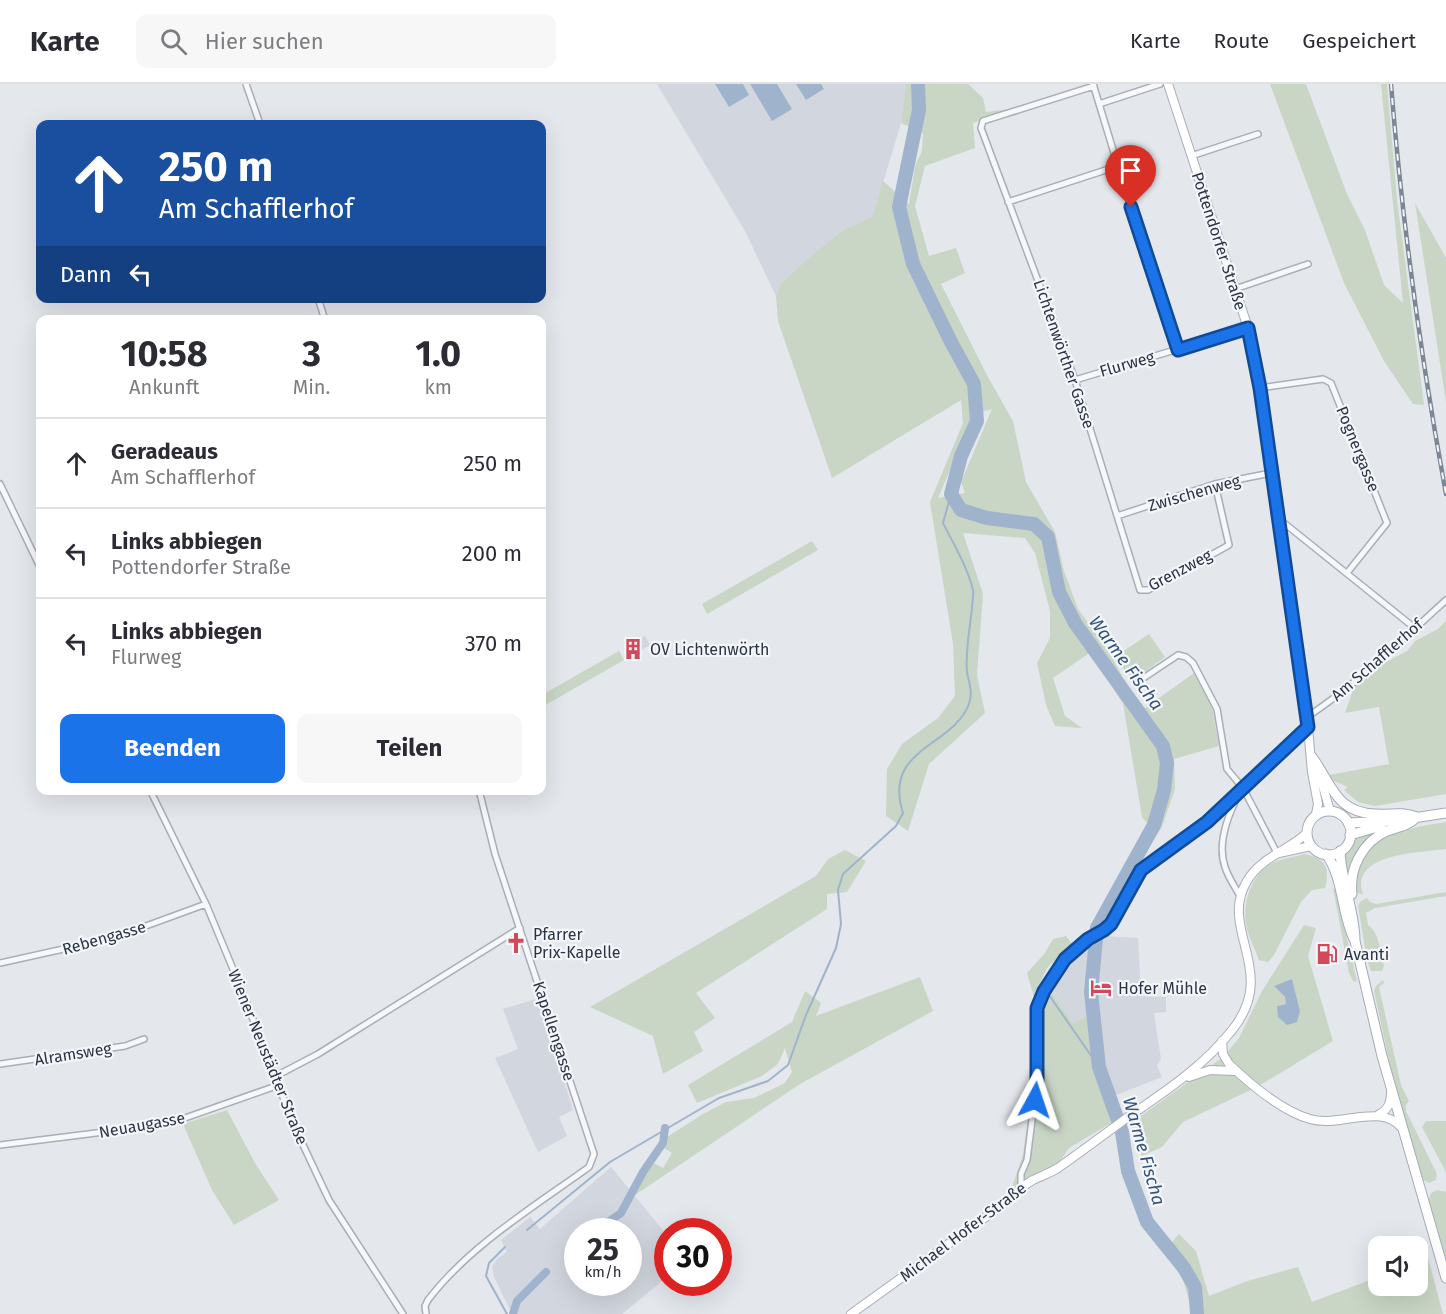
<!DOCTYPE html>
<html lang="de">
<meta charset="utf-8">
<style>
body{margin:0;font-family:"Fira Sans",sans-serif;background:#f7f7f7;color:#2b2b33;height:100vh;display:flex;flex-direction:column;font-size:22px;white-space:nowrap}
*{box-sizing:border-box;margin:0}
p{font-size:20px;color:#7c7c81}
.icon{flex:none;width:33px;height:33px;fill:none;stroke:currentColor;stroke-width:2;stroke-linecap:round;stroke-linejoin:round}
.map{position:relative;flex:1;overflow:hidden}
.details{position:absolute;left:36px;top:231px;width:510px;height:480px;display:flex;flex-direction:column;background:#fff;border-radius:12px;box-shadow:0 6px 24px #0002}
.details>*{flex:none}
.hud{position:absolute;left:36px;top:36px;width:510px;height:183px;border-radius:12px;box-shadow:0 6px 24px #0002;background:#1a4fa0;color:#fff;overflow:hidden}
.fabs{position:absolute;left:1368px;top:1152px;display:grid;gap:12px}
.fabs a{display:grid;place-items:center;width:60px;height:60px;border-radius:12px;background:#fff;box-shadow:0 6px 24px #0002;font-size:30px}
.speed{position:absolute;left:564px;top:1134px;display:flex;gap:12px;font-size:30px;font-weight:700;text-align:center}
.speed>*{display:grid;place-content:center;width:78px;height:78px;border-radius:50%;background:#fff;box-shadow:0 6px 24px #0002;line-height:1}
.speed small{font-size:15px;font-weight:400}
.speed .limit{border:9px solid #d22;background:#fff;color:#111}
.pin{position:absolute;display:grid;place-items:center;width:51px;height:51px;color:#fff;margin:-62px -26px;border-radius:50% 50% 50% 0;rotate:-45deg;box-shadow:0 0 6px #0007}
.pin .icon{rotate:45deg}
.me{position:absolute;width:66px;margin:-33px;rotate:5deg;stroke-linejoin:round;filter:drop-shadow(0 0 4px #0008)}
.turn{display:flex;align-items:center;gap:21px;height:126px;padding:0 24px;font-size:27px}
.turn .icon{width:78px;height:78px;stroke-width:2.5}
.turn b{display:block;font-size:42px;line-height:51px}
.then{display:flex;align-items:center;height:57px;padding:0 24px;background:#0003;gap:12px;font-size:22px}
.eta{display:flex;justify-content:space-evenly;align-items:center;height:102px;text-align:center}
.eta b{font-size:36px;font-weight:700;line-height:42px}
.action{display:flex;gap:12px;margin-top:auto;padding:12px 24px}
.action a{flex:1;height:69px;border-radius:12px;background:#1a73e8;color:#fff;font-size:24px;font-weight:700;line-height:69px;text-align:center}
.action a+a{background:#f7f7f7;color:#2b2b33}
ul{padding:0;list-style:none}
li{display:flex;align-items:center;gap:18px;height:90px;padding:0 24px;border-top:2px solid #e1e1e2}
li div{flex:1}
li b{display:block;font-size:22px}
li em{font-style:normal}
header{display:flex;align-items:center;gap:36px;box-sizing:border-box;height:84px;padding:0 30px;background:#fff;border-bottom:2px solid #e1e1e2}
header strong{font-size:28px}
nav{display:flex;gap:33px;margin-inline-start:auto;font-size:21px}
.search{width:420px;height:54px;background:#f7f7f7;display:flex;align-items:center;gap:15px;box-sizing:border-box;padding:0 21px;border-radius:12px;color:#7c7c81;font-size:22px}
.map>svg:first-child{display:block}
.built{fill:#d2d6de;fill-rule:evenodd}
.green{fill:#c9d6c5;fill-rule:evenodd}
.water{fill:#9fb4cc}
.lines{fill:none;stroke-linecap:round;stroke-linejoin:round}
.stream{stroke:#9fb4cc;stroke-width:2}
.canal{stroke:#9fb4cc;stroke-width:8}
.river{stroke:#9fb4cc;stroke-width:14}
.minor-casing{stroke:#a9aeb7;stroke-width:8}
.secondary-casing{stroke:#a9aeb7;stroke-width:10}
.primary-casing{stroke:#a3abb8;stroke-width:11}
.minor{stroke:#f7f8fa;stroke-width:5}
.secondary{stroke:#fff;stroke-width:8}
.primary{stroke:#fff;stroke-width:9}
.rail-casing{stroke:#7d8696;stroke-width:4.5}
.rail{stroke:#f4f6f9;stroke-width:2;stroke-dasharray:7;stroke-linecap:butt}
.route-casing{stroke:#114b97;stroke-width:15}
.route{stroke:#1a73e8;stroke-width:10}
.labels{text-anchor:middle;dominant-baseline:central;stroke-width:4.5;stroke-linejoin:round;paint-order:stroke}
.street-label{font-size:16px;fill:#2b3445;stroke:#f4f6f9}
.poi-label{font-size:16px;fill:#2b3445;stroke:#f4f6f9;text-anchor:start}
.water-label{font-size:18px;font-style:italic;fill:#34527a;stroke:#f4f6f9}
</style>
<header>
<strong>Karte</strong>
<div class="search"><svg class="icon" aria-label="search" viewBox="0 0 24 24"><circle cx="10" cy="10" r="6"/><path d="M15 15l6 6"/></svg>Hier suchen</div>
<nav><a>Karte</a><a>Route</a><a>Gespeichert</a></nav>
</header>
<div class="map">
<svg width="1446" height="1230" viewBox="0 0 1446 1230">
<rect width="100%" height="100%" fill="#e4e7ec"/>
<path class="built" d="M657,0H906L901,39L873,132L843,146L814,169L781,199L776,212L745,147Z
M645,552L650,561L629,573L624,564Z
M1103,852L1138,854L1141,912L1166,913V928L1154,929L1161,975L1157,981L1162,993L1114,1012L1104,982L1096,926H1089L1088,932L1073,939L1050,906L1066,878L1089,858Z
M539,914L573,1026L559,1033L567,1052L538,1068L495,974L518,965L503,925Z
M611,1083L667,1151V1193L622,1230H512L494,1193L492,1183L497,1175L507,1168L501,1156L530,1133L540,1145ZM578,1148H628V1198H578Z"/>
<path class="green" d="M906,0H968L983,14L986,28L1010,25L973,39L975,64L925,82L915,122L929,172L956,164L965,189L941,200L989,295L1013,337L1026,398L1055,448L1064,487L1078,525L1108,566L1127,601L1145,624L1194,589L1212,624L1219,662L1174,675L1175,705L1162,743L1154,755L1148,740L1142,733L1123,620L1091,568L1053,594L1065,632L1082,644L1055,642L1046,621L1037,579L1050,554V527L1035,469L1025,454L963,449L983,510L977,591L985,629L929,680L908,747L886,732L887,685L902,660L938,634L955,612L953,560L930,418L963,339L961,316L832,394L778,237L776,212L781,199L814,169L843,146L873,132L883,97L909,120L915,82L922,67L923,49L901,39ZM992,325L961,398L965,409L938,414L974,330Z
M1270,0H1306L1347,110L1365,146L1384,201L1403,219L1381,0H1387L1397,116L1424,321L1413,320L1384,277L1344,199Z
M1415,119L1446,174V318Z
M812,457L818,466L707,530L702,520Z
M1446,537V710L1375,722L1358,718L1344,706L1348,703L1327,694L1329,691L1389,680L1379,623L1345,629L1354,603L1384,579L1407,567L1415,557L1438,545Z
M1149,550L1165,573L1134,596L1113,574Z
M619,567L624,576L542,623V611Z
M1446,738V765C1418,769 1349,769 1363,811L1356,808C1351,752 1404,745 1446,738Z
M1369,748L1372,753L1351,780L1349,789H1345C1344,765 1346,757 1369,748Z
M845,766L866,777L847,808L827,810V825L696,909L715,934L694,948L703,967L663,990L653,952L590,923L816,792L828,775Z
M1305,770C1326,775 1330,783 1325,804L1312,806L1301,818L1274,871L1268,878L1259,876C1255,865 1248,852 1246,840C1242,817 1253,786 1277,777C1286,774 1296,772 1305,770Z
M1333,804L1335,805L1357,897L1355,898L1353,897L1349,889Z
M1446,808V812L1375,824L1366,829L1368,841C1379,848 1381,869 1384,882L1382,887H1371L1367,876L1358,822L1361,817L1367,814L1370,818L1376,820Z
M1304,841L1316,844L1308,872L1333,957L1257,1003L1183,1038L1162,1063L1142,1072L1131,1039L1223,973L1239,954L1262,907ZM1292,896L1300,927L1277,922L1286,920V914L1274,902Z
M1066,852L1072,860L1047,884L1038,903L1050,906L1073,939L1088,932L1097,985L1111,1039L1069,1064L1060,1077L1034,1094L1012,1103L1023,1071L1033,994L1034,913L1027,889L1045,869L1053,855Z
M920,893L933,927L800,1000L635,1111L633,1109L652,1078L663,1084L672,1069L662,1063L667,1053L703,1030L726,1018L754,1014L785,999L792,988L785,964L778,980L762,992L697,1019L688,1001L792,938L805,907L821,919L816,932Z
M1383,896L1384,899L1379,903L1401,1001L1409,1017L1406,1021V1027L1437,1090L1436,1096L1429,1099L1422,1095L1393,995L1374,907L1376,902Z
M227,1026L255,1079L279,1116L234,1141L212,1106L183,1040Z
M1426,1037H1446V1088L1422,1043Z
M1438,1106L1446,1108V1179L1428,1117L1431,1109Z
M1179,1150L1196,1167L1209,1212L1247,1197L1298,1183L1312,1218L1378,1193V1202H1418V1178L1428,1174L1443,1230H1193L1181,1189L1163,1168Z"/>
<path class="water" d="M715,0H743L749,11L729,23Z
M750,0H777L792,25L772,37Z
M796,0H821L824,5L806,16Z
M1292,895L1300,927L1297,938L1287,941L1278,933L1277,922L1286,920L1285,913L1274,902Z"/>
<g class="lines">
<path class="stream" d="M1097,844C1074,854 1054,880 1042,901L1099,983
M527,1146L610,1078L719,1014L768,997L788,981L806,931L836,864L841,840L838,806L843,790L896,742L903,729C882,664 953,663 969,620C973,607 969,600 967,588C965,569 970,543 972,524C972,518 974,511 973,506C968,484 953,459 943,439L951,410
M505,1163L489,1179L486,1192L507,1230"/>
<path class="canal" d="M594,1148L621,1129L643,1088L663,1059L665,1044
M513,1230L517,1217L546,1188"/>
<path class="river" d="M918,0L919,26L899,123L913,180L951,258L974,300L977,337L961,372L951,410L961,426L987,434L1034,440L1048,453L1059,508L1075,539L1163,662L1167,679L1164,706L1154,741L1097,844L1091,908L1099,983L1122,1048L1128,1087L1147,1138L1184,1184L1195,1203L1197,1230"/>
<defs>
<path id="minor" d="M246,0L260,40
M1093,0L1118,82L1178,266
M1094,2L983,37L981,44L1075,296L1140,506H1148L1229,461L1215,400
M1099,20L1160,0
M1191,72L1258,50
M1008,118L1118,82
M1235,205L1308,180
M318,214L325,236
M1075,296L1248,244
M1260,304L1323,295L1331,299L1387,439L1347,489
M0,400L40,483
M1117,432L1215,400L1271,389
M1279,439H1284L1416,545
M1145,593L1178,571L1186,573L1193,579L1217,625L1227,685L1243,704L1277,769
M1307,633C1357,600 1401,557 1446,516
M150,706L206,820L240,902L295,1044L329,1116L403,1230
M1239,710C1228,731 1217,760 1225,783C1228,793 1235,803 1240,812
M0,879L113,854L206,820
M0,980L125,962L144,955
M276,992L318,970L520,844
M0,1061L168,1040L279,1001
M1021,1104V1090L1027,1076L1037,996V924L1047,900L1065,875L1088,855L1111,840L1141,786L1207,739L1308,643
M426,1230L425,1222L428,1216C469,1162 535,1122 589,1083L594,1070L495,770L479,706"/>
<path id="secondary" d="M1168,0L1248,244L1260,304L1307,633L1312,688L1318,720L1316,730
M1318,685L1330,727
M1279,769L1311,762
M1222,957L1223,970L1229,980C1250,1000 1282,1027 1310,1035C1339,1044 1381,1018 1402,1044
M1189,993L1210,986L1235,987
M1378,1031C1388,1026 1391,1019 1391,1008
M851,1230L1001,1122C1011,1112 1021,1103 1033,1096C1041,1092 1050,1089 1058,1084C1082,1067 1105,1050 1128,1033C1166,1007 1204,982 1233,945C1279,886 1218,846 1247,797C1261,773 1288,767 1307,749"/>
<path id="primary" d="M1312,673C1332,700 1335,728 1375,730C1392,731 1400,727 1417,733
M1307 749a22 22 0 1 1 44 0a22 22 0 1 1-44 0Z
M1348,739L1394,737L1446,729
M1350,751L1381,742
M1340,767C1341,798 1355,827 1355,857L1382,972L1446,1194
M1326,770C1344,794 1341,829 1354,855
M1352,810C1349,785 1362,758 1387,747C1398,743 1408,742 1417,733"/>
</defs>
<use href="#minor" class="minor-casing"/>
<use href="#secondary" class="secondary-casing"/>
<use href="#primary" class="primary-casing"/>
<use href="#minor" class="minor"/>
<use href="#secondary" class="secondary"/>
<use href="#primary" class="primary"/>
<defs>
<path id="rail" d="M1391,0C1402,138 1421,274 1446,410"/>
</defs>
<use href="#rail" class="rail-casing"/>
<use href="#rail" class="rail"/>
</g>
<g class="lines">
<defs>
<path id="route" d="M1035,1016L1037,996V924L1044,907L1065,875L1088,855L1104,846L1111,840L1141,786L1207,738L1308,643L1260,304L1248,244L1178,266L1131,123"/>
</defs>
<use href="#route" class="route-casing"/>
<use href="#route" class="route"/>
</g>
<defs>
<symbol id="building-bare" viewBox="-9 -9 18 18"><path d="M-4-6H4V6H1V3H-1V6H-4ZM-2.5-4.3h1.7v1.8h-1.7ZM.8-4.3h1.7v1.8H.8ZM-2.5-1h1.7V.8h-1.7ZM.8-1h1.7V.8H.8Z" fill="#d1495b" stroke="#f4f6f9" stroke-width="2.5" paint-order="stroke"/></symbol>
<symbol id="church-bare" viewBox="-9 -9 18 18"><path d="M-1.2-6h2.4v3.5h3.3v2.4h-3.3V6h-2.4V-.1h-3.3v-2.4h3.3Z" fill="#d1495b" stroke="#f4f6f9" stroke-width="2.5" paint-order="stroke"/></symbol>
<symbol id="fuel-bare" viewBox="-9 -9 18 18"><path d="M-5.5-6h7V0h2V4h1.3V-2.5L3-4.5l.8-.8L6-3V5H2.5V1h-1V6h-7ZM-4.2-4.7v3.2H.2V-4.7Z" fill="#d1495b" stroke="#f4f6f9" stroke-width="2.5" paint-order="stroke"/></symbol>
<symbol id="hotel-bare" viewBox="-9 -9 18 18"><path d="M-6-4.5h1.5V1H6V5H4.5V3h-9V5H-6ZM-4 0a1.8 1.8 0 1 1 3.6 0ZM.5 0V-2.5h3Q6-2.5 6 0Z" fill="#d1495b" stroke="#f4f6f9" stroke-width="2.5" paint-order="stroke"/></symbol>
</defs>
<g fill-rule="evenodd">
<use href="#building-bare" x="618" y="550" width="30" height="30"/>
<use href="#church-bare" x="501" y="844" width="30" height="30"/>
<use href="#fuel-bare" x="1312" y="855" width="30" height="30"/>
<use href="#hotel-bare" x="1086" y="889" width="30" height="30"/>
</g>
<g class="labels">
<g class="street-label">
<text transform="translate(1219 157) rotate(72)">Pottendorfer Straße</text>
<text transform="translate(1064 270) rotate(71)">Lichtenwörther Gasse</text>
<text transform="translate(1127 280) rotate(-16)">Flurweg</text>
<text transform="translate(1358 365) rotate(68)">Pognergasse</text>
<text transform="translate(1194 409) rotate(-16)">Zwischenweg</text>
<text transform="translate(1180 486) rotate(-28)">Grenzweg</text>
<text transform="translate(1377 576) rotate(-41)">Am Schafflerhof</text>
<text transform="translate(104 854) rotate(-16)">Rebengasse</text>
<text transform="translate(554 947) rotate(72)">Kapellengasse</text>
<text transform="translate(73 970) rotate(-9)">Alramsweg</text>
<text transform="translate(268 973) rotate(68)">Wiener Neustädter Straße</text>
<text transform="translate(142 1041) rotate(-10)">Neuaugasse</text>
<text transform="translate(963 1148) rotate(-37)">Michael Hofer-Straße</text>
</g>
<g class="poi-label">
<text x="650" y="565">OV Lichtenwörth</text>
<text x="533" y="850">Pfarrer<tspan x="533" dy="18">Prix-Kapelle</tspan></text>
<text x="1344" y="870">Avanti</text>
<text x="1118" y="904">Hofer Mühle</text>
</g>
<g class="water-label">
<text transform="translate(1126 579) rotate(54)">Warme Fischa</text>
<text transform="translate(1144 1067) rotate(74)">Warme Fischa</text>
</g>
</g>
</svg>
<div class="fabs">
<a><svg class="icon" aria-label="sound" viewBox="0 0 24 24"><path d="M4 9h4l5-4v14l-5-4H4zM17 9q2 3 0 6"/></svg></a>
</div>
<div class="speed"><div>25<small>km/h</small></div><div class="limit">30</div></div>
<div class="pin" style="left:1131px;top:123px;background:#d93025"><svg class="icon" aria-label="arrive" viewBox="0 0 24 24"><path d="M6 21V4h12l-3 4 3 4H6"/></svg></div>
<svg class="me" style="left:1035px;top:1016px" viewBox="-20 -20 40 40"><path d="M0-17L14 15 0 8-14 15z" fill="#1a73e8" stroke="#fff" stroke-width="4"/></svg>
<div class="hud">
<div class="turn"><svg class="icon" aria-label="ahead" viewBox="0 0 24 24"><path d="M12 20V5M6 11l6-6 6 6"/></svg><div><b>250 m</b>Am Schafflerhof</div></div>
<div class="then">Dann<svg class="icon" aria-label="left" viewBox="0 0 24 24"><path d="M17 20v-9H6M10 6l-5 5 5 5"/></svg></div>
</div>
<section class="details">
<div class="eta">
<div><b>10:58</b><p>Ankunft</p></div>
<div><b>3</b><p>Min.</p></div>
<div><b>1.0</b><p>km</p></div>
</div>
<ul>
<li><svg class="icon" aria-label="ahead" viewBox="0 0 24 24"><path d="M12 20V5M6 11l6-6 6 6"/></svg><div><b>Geradeaus</b><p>Am Schafflerhof</p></div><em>250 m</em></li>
<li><svg class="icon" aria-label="left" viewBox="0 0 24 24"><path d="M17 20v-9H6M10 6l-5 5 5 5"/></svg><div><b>Links abbiegen</b><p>Pottendorfer Straße</p></div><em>200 m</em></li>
<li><svg class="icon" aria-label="left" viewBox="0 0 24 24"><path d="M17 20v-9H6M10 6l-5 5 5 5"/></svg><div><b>Links abbiegen</b><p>Flurweg</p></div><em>370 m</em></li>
</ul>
<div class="action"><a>Beenden</a><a>Teilen</a></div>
</section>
</div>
